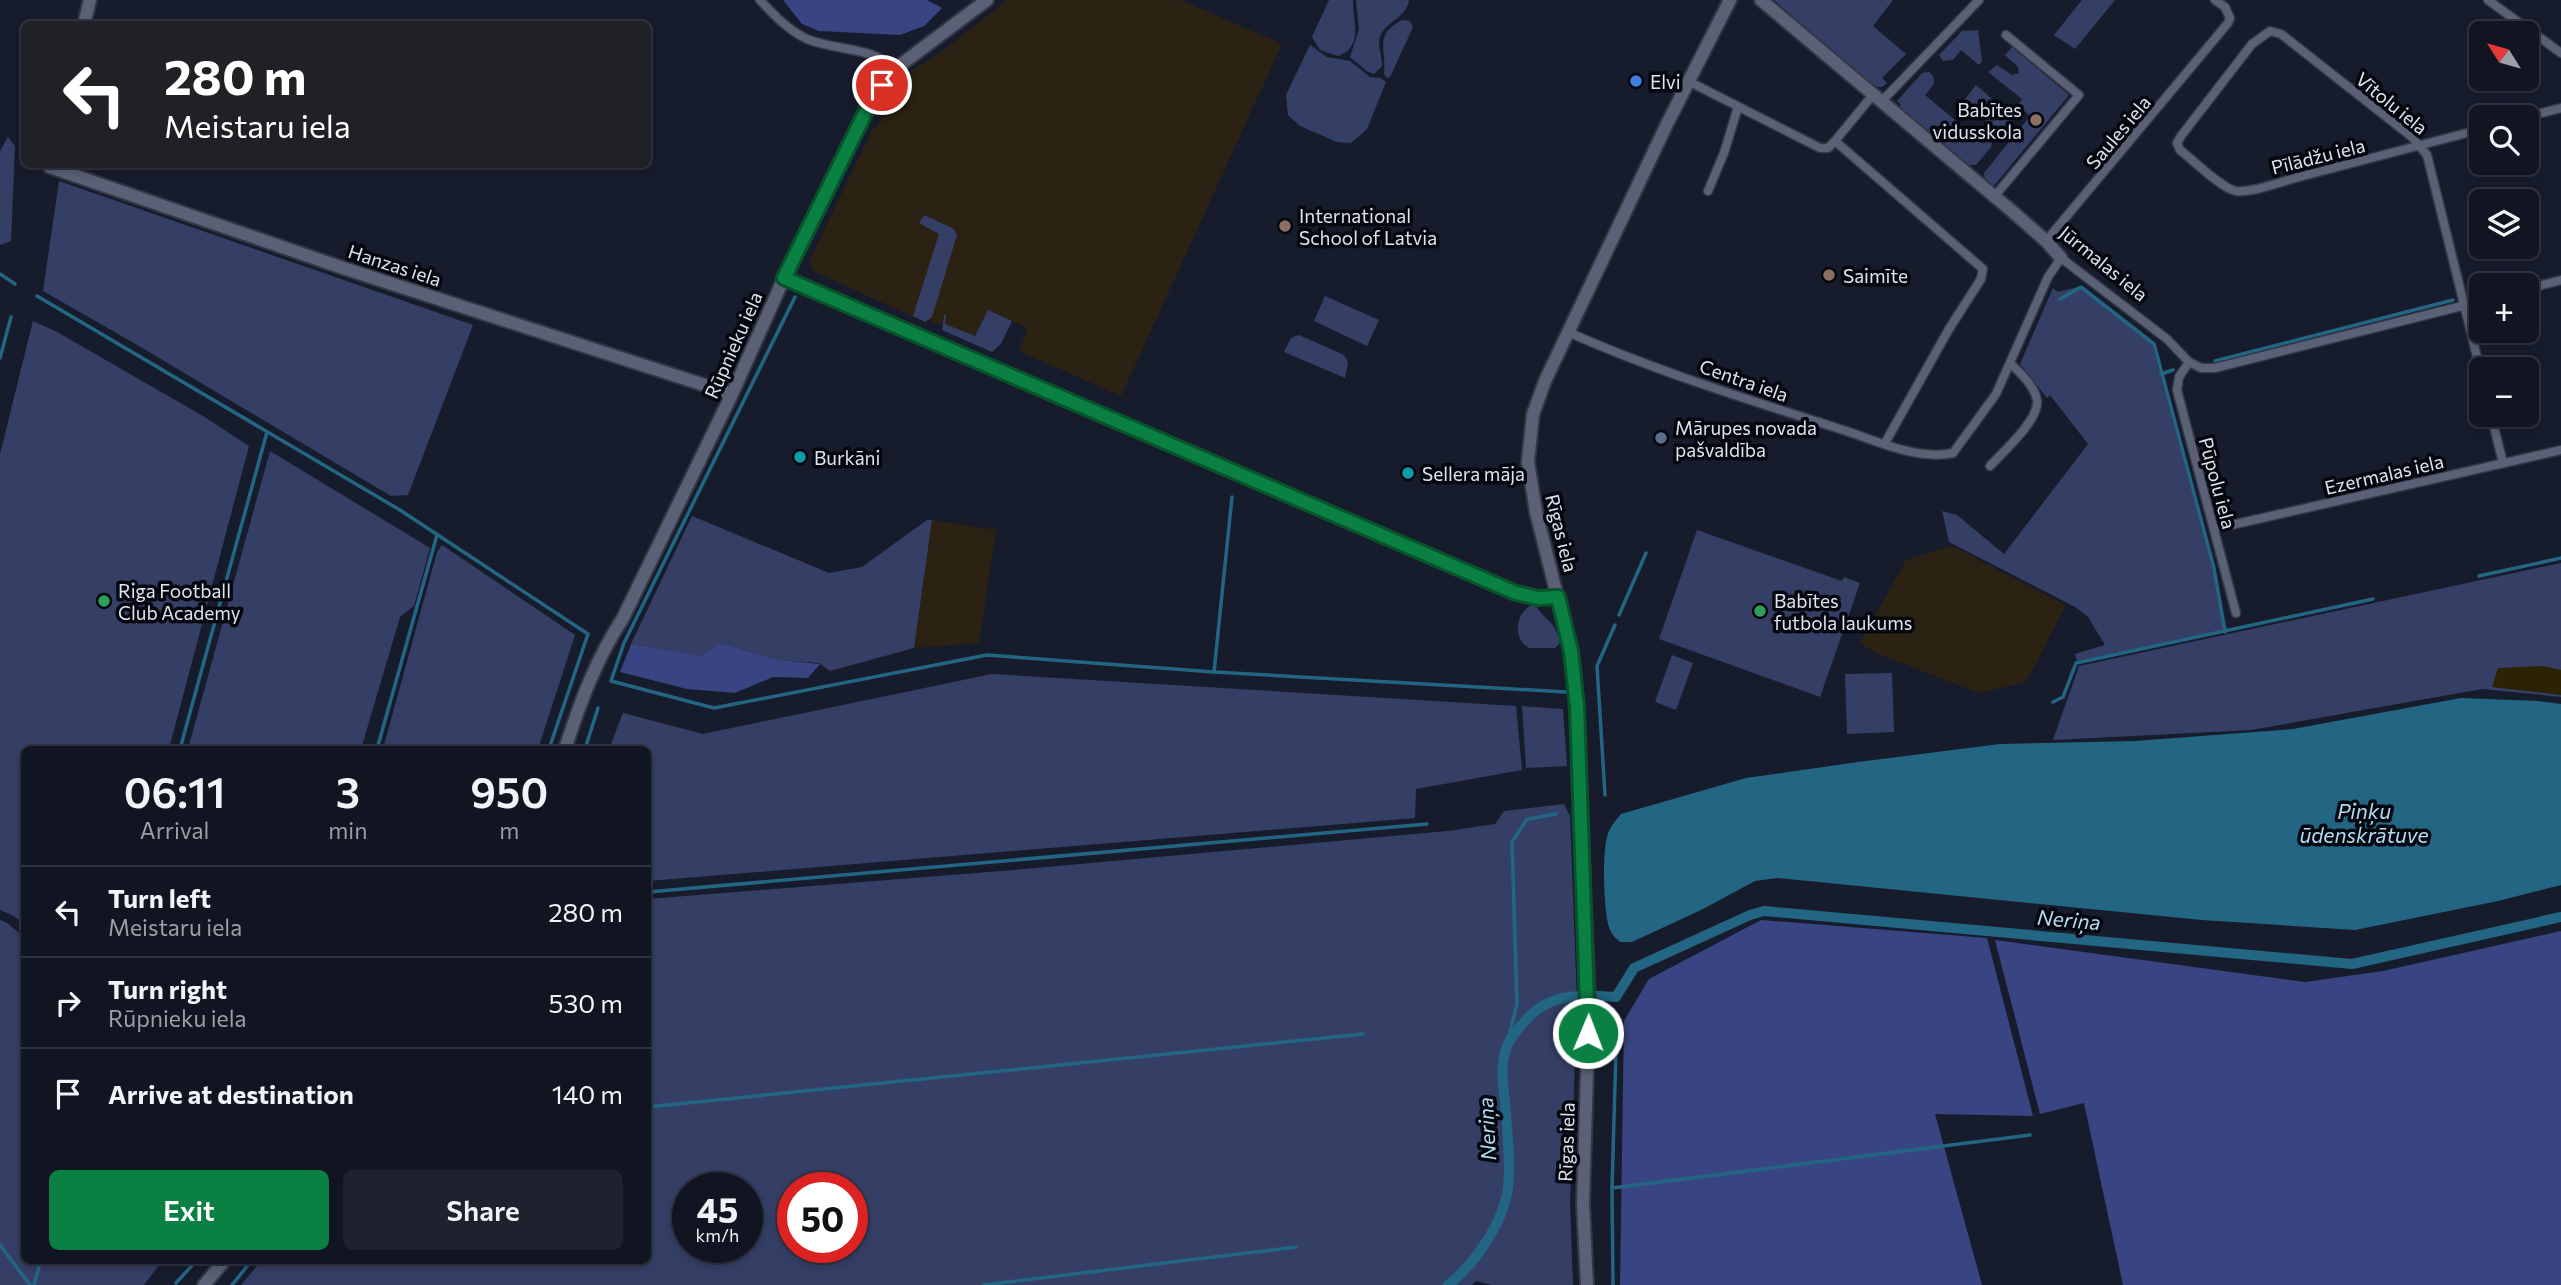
<!DOCTYPE html>
<meta charset="utf-8">
<style>
body{margin:0;font-family:Commissioner,sans-serif;background:#1e222f;color:#f1f3f6;height:100vh;display:flex;flex-direction:column;font-size:26px;white-space:nowrap}
*{box-sizing:border-box;margin:0}
p{font-size:23px;color:#9c9fa5}
.icon{flex:none;width:38px;height:38px;fill:none;stroke:currentColor;stroke-width:2;stroke-linecap:round;stroke-linejoin:round}
.map{position:relative;flex:1;overflow:hidden}
.side{position:absolute;left:21px;top:746px;width:630px;height:518px;display:flex;flex-direction:column;background:#111522;border-radius:10px;box-shadow:0 4px 10px #0003,0 0 0 2px #303440}
.side>*{flex:none}
.hud{position:absolute;left:21px;top:21px;width:630px;height:147px;border-radius:10px;box-shadow:0 4px 10px #0003,0 0 0 2px #303440;background:#202124;color:#fff;overflow:hidden}
.needle{width:46px;rotate:307deg}
.tools{position:absolute;left:2469px;top:21px;display:grid;gap:14px}
.tools a{display:grid;place-items:center;width:70px;height:70px;border-radius:10px;background:#111522;box-shadow:0 4px 10px #0003,0 0 0 2px #303440;font-size:35px}
.speed{position:absolute;left:672px;top:1172px;display:flex;gap:14px;font-size:35px;font-weight:700;text-align:center}
.speed>*{display:grid;place-content:center;width:91px;height:91px;border-radius:50%;background:#111522;box-shadow:0 4px 10px #0003,0 0 0 2px #303440;line-height:1}
.speed small{font-size:18px;font-weight:400}
.speed .limit{border:10px solid #d22;background:#fff;color:#111}
.pin{position:absolute;display:grid;place-items:center;width:60px;height:60px;color:#fff;margin:-30px;border:4px solid #fff;border-radius:50%;box-shadow:0 2px 7px #0007}
.me{position:absolute;width:77px;margin:-38px;rotate:1deg;stroke-linejoin:round;filter:drop-shadow(0 0 5px #0008)}
.turn{display:flex;align-items:center;gap:24px;height:147px;padding:0 28px;font-size:32px}
.turn .icon{width:91px;height:91px;stroke-width:2.5}
.turn b{display:block;font-size:49px;line-height:60px}
.eta{display:flex;justify-content:space-evenly;align-items:center;height:119px;text-align:center}
.eta b{font-size:42px;font-weight:600;line-height:49px}
.action{display:flex;gap:14px;margin-top:auto;padding:14px 28px}
.action a{flex:1;height:80px;border-radius:10px;background:#0b8043;color:#fff;font-size:28px;font-weight:600;line-height:80px;text-align:center}
.action a+a{background:#1e222f;color:#f1f3f6}
ul{padding:0;list-style:none}
li{display:flex;align-items:center;gap:21px;height:91px;padding:0 28px;border-top:2px solid #303440}
li div{flex:1}
li b{display:block;font-size:26px}
li em{font-style:normal}
.map>svg:first-child{display:block}
.industrial{fill:#2c2213}
.green{fill:#353f66;fill-rule:evenodd}
.forest{fill:#384582}
.sand{fill:#2c2303}
.water{fill:#236684}
.lines{fill:none;stroke-linecap:round;stroke-linejoin:round}
.stream{stroke:#236684;stroke-width:3.5}
.canal{stroke:#236684;stroke-width:10}
.street-casing{stroke:#343745;stroke-width:11}
.secondary-casing{stroke:#343745;stroke-width:16}
.street{stroke:#5a6176;stroke-width:8}
.secondary{stroke:#5a6176;stroke-width:12}
.route-casing{stroke:#07532c;stroke-width:18}
.route{stroke:#0b8043;stroke-width:12}
.shop-dot{fill:#3f7fe0;stroke:#05070e;stroke-width:2.5}
.education-dot{fill:#8d6e63;stroke:#05070e;stroke-width:2.5}
.service-dot{fill:#5c6f8a;stroke:#05070e;stroke-width:2.5}
.culture-dot{fill:#0f9aa8;stroke:#05070e;stroke-width:2.5}
.leisure-dot{fill:#2e9e5b;stroke:#05070e;stroke-width:2.5}
.labels{text-anchor:middle;dominant-baseline:central;stroke-width:7;stroke-linejoin:round;paint-order:stroke}
.poi-label{font-size:19px;fill:#dfe3ef;stroke:#05070e;text-anchor:start}
.street-label{font-size:19px;fill:#dfe3ef;stroke:#05070e}
.water-label{font-size:21px;font-style:italic;fill:#b2dcf2;stroke:#05070e}
</style>
<div class="map">
<svg width="2561" height="1285" viewBox="0 0 2561 1285">
<rect width="100%" height="100%" fill="#171c2d"/>
<path class="industrial" d="M1007,0H1181L1282,44L1121,396L1019,351L1028,328L988,310L975,336L944,324L946,315H944L941,326L929,320L925,322L813,271L809,261L873,129L877,127L898,79L940,53Z
M932,520L996,530L979,643L914,648Z
M1952,546L2066,605L2026,682L1979,693L1876,653L1860,643L1906,560Z"/>
<path class="green" d="M1329,0H1353C1352,20 1365,46 1338,56L1320,50L1312,37Z
M1356,0H1409C1406,21 1381,21 1379,42C1379,50 1382,58 1382,66L1374,74L1368,72L1350,57L1359,29Z
M1774,0H1893L1873,26L1906,54L1882,78L1887,83L1882,87H1873Z
M2082,0H2115L2075,49L2054,35Z
M1402,20L1410,21L1413,27L1390,77L1387,78L1384,74C1387,48 1373,36 1402,20Z
M1978,30L1982,61L1979,65L1961,50L1953,60L1943,61L1939,55L1962,31Z
M1310,45L1327,57L1350,61L1370,77L1381,78L1386,82L1367,129L1351,143L1337,142L1300,126L1288,115L1286,95Z
M2012,47L2069,95L1993,187L1985,180L1984,173L2030,116L2018,105L2022,99L1988,72L1997,65L2012,75L2019,73L2018,67L2005,55Z
M1929,72L1933,76L1934,84L1925,95L1984,144L1989,138L1992,140L1991,147L1976,165H1966L1898,109L1901,105L1897,101L1922,73Z
M1976,85L2012,116V123L2000,132L1995,129L1962,103Z
M8,137L15,146L11,241L0,245V151Z
M59,181L473,325L408,495L391,496L139,346L43,291Z
M924,215L954,229L957,235L932,317L925,322L913,316L939,234L919,223Z
M2078,287L2084,288L2152,344L2219,592L2227,629L2077,661L2075,654L2105,645L2088,617L2077,608L1949,542L1942,511L1957,515L2004,554L2088,444L2050,395L2047,398L2020,364L2053,288L2058,292Z
M1325,296L1379,320L1367,346L1314,321Z
M988,310L1012,321L1001,344L992,352L942,330L944,315H946L945,324L975,336Z
M33,321L57,332L203,416L249,446L169,749H24V925L14,916L0,910V454Z
M1299,335L1344,355L1348,362L1345,378L1284,352L1291,338Z
M270,451L430,548L414,606L400,617L361,749H188Z
M692,516L829,573L862,567L927,520H932L914,648L830,671L819,663L780,660L720,643L703,657L631,644Z
M1697,530L1842,581L1844,577L1860,583L1820,697L1659,639Z
M442,545L575,635L538,749H383L437,552Z
M2561,563V697L2482,689L2251,730L2053,740L2079,666Z
M1535,604C1544,621 1555,619 1560,643L1555,648H1529C1511,638 1516,609 1535,604Z
M1672,655L1693,663L1676,710L1655,702Z
M1892,673L1894,732L1847,734L1845,674Z
M992,674L1516,706L1522,770L1416,789L1415,818L648,881V749H609L623,713L703,734Z
M1522,706L1563,709L1567,766L1526,768Z
M1564,804L1570,816L1577,1001L1570,1205L1573,1285H1492L1476,1281L1472,1285H241L262,1260H648V899L1014,870L1448,831L1495,824L1504,811ZM688,1188H747V1248H688ZM793,1188H852V1248H793Z
M0,920L7,923L24,937V1260H182L159,1265L144,1285H0Z"/>
<path class="forest" d="M783,0H927L942,8L924,26L900,35L819,31L802,24Z
M720,643L780,660L820,664L808,678L773,677L735,693L687,689L620,672L631,644L703,656Z
M1761,920L1987,938L2033,1116L1935,1114L1982,1285H1620L1624,1021L1649,979Z
M2561,931V1285H2123L2084,1103L2040,1114L1995,940L2305,982L2383,971Z"/>
<path class="sand" d="M2542,666L2561,670V695L2492,687L2498,668Z"/>
<path class="water" d="M2461,698L2539,701L2561,704V885L2498,901L2355,930L2202,920L1777,878L1755,881L1701,910L1632,942H1620C1614,937 1610,932 1608,924C1604,905 1602,856 1607,837C1609,828 1615,821 1621,814L1746,778L1858,762L2000,744L2135,741L2293,729Z"/>
<g class="lines">
<path class="stream" d="M0,274L15,284
M37,296L400,510L588,634L549,749
M795,297L624,643L611,681L714,708L987,655L1214,672L1566,692
M2060,299L2081,287L2154,344L2214,568L2225,632
M0,358L11,317
M2215,361L2453,300
M2161,374L2173,370
M2479,576L2561,558
M1619,615L1646,553
M1214,672L1232,497
M2053,702L2063,697L2076,663L2373,599
M180,749L267,432
M377,749L437,535
M585,749L598,708
M1605,795L1597,666L1615,625
M648,892L1427,824
M1506,1048L1517,1004L1512,842L1527,819L1556,814
M648,1107L1363,1034
M1612,1188L2030,1135
M0,1245L30,1285
M176,1283L197,1260
M34,1285L41,1260
M232,1285L252,1260
M983,1285L1296,1247
M1613,1285L1612,1188L1617,1016"/>
<path class="canal" d="M1597,996L1616,997L1634,968L1750,915L1764,911L2352,964L2561,917
M1448,1285C1475,1264 1504,1222 1508,1187C1511,1159 1507,1130 1505,1102C1503,1085 1500,1066 1506,1049C1509,1039 1517,1030 1524,1022C1538,1005 1556,997 1579,996"/>
<defs>
<path id="street" d="M760,0C774,15 788,30 807,39C836,51 872,46 895,69
M2488,0L2561,53
M1688,81L1820,148H1828L1835,141
M1872,96L1835,141L1983,269L1981,279L1949,329L1885,443
M1881,102L1979,0
M2526,117L2561,108
M2482,129C2421,145 2360,161 2299,177C2283,181 2253,193 2236,191C2222,189 2192,159 2180,150L2177,143L2181,136L2252,44L2270,31L2281,34L2412,137L2427,155L2482,377
M1708,191L1724,153L1738,107
M1994,197L2079,95L2006,35
M2046,241L2228,23L2230,18L2225,7L2215,0
M2527,289L2561,280
M1568,332C1653,370 1746,399 1834,427C1871,438 1914,461 1953,453L1996,394L2048,277L2061,258L2167,339L2189,362L2201,368H2215L2482,301
M2189,362L2179,377L2177,390L2236,613
M2491,415L2503,463
M1990,466C2003,452 2040,419 2037,400C2034,385 2021,374 2011,364
M2214,529L2561,450"/>
<path id="secondary" d="M1761,0L2013,212L2046,241L2061,258
M84,24L90,0
M50,164V167L346,269L732,394
M784,278L1516,594L1538,598L1558,597
M565,749C580,703 596,659 623,618L732,394L784,278L868,105L895,69L987,0
M204,1285L225,1260
M1587,1285L1583,1203L1589,1007L1577,707L1571,651L1536,512L1528,462L1533,414L1545,381L1666,126L1730,0"/>
</defs>
<use href="#street" class="street-casing"/>
<use href="#secondary" class="secondary-casing"/>
<use href="#street" class="street"/>
<use href="#secondary" class="secondary"/>
</g>
<g class="lines">
<defs>
<path id="route" d="M882,85L869,105L784,278L1516,593L1538,598L1558,597L1571,651L1577,707L1588,1033"/>
</defs>
<use href="#route" class="route-casing"/>
<use href="#route" class="route"/>
</g>
<circle class="shop-dot" cx="1636" cy="81" r="7"/>
<g class="education-dot">
<circle cx="2036" cy="120" r="7"/>
<circle cx="1285" cy="226" r="7"/>
<circle cx="1829" cy="275" r="7"/>
</g>
<circle class="service-dot" cx="1661" cy="438" r="7"/>
<g class="culture-dot">
<circle cx="800" cy="457" r="7"/>
<circle cx="1408" cy="473" r="7"/>
</g>
<g class="leisure-dot">
<circle cx="104" cy="601" r="7"/>
<circle cx="1760" cy="611" r="7"/>
</g>
<g class="labels">
<g class="poi-label">
<text x="1650" y="81">Elvi</text>
<text x="2022" y="109" text-anchor="end">Babītes<tspan x="2022" dy="22">vidusskola</tspan></text>
<text x="1299" y="215">International<tspan x="1299" dy="22">School of Latvia</tspan></text>
<text x="1843" y="275">Saimīte</text>
<text x="1675" y="427">Mārupes novada<tspan x="1675" dy="22">pašvaldība</tspan></text>
<text x="814" y="457">Burkāni</text>
<text x="1422" y="473">Sellera māja</text>
<text x="118" y="590">Riga Football<tspan x="118" dy="22">Club Academy</tspan></text>
<text x="1774" y="600">Babītes<tspan x="1774" dy="22">futbola laukums</tspan></text>
</g>
<g class="street-label">
<text transform="translate(2392 103) rotate(39)">Vītolu iela</text>
<text transform="translate(2118 132) rotate(-50)">Saules iela</text>
<text transform="translate(2318 156) rotate(-14)">Pīlādžu iela</text>
<text transform="translate(2104 263) rotate(39)">Jūrmalas iela</text>
<text transform="translate(395 265) rotate(18)">Hanzas iela</text>
<text transform="translate(733 345) rotate(-66)">Rūpnieku iela</text>
<text transform="translate(1744 380) rotate(19)">Centra iela</text>
<text transform="translate(2384 474) rotate(-13)">Ezermalas iela</text>
<text transform="translate(2218 483) rotate(75)">Pūpolu iela</text>
<text transform="translate(1562 533) rotate(76)">Rīgas iela</text>
<text transform="translate(1566 1142) rotate(-88)">Rīgas iela</text>
</g>
<g class="water-label">
<text x="2364" y="810">Piņķu<tspan x="2364" dy="24">ūdenskrātuve</tspan></text>
<text transform="translate(2069 919) rotate(5)">Neriņa</text>
<text transform="translate(1486 1129) rotate(-93)">Neriņa</text>
</g>
</g>
</svg>
<div class="tools">
<a><svg class="needle" viewBox="-14 -14 28 28"><path d="M0-13l5 13h-10z" fill="#e53935"/><path d="M0 13l5-13h-10z" fill="#9c9fa5"/></svg></a>
<a><svg class="icon" aria-label="search" viewBox="0 0 24 24"><circle cx="10" cy="10" r="6"/><path d="M15 15l6 6"/></svg></a>
<a><svg class="icon" aria-label="layers" viewBox="0 0 24 24"><path d="M12 4l9 5-9 5-9-5zM3 14l9 5 9-5"/></svg></a>
<a>+</a>
<a>−</a>
</div>
<div class="speed"><div>45<small>km/h</small></div><div class="limit">50</div></div>
<div class="pin" style="left:882px;top:85px;background:#d93025"><svg class="icon" aria-label="arrive" viewBox="0 0 24 24"><path d="M6 21V4h12l-3 4 3 4H6"/></svg></div>
<svg class="me" style="left:1588px;top:1033px" viewBox="-20 -20 40 40"><circle r="17" fill="#0b8043" stroke="#fff" stroke-width="3"/><path d="M0-11L8 9 0 5-8 9z" fill="#fff"/></svg>
<div class="hud">
<div class="turn"><svg class="icon" aria-label="left" viewBox="0 0 24 24"><path d="M17 20v-9H6M10 6l-5 5 5 5"/></svg><div><b>280 m</b>Meistaru iela</div></div>
</div>
<section class="side">
<div class="eta">
<div><b>06:11</b><p>Arrival</p></div>
<div><b>3</b><p>min</p></div>
<div><b>950</b><p>m</p></div>
</div>
<ul>
<li><svg class="icon" aria-label="left" viewBox="0 0 24 24"><path d="M17 20v-9H6M10 6l-5 5 5 5"/></svg><div><b>Turn left</b><p>Meistaru iela</p></div><em>280 m</em></li>
<li><svg class="icon" aria-label="right" viewBox="0 0 24 24"><path d="M7 20v-9h11M14 6l5 5-5 5"/></svg><div><b>Turn right</b><p>Rūpnieku iela</p></div><em>530 m</em></li>
<li><svg class="icon" aria-label="arrive" viewBox="0 0 24 24"><path d="M6 21V4h12l-3 4 3 4H6"/></svg><div><b>Arrive at destination</b></div><em>140 m</em></li>
</ul>
<div class="action"><a>Exit</a><a>Share</a></div>
</section>
</div>
